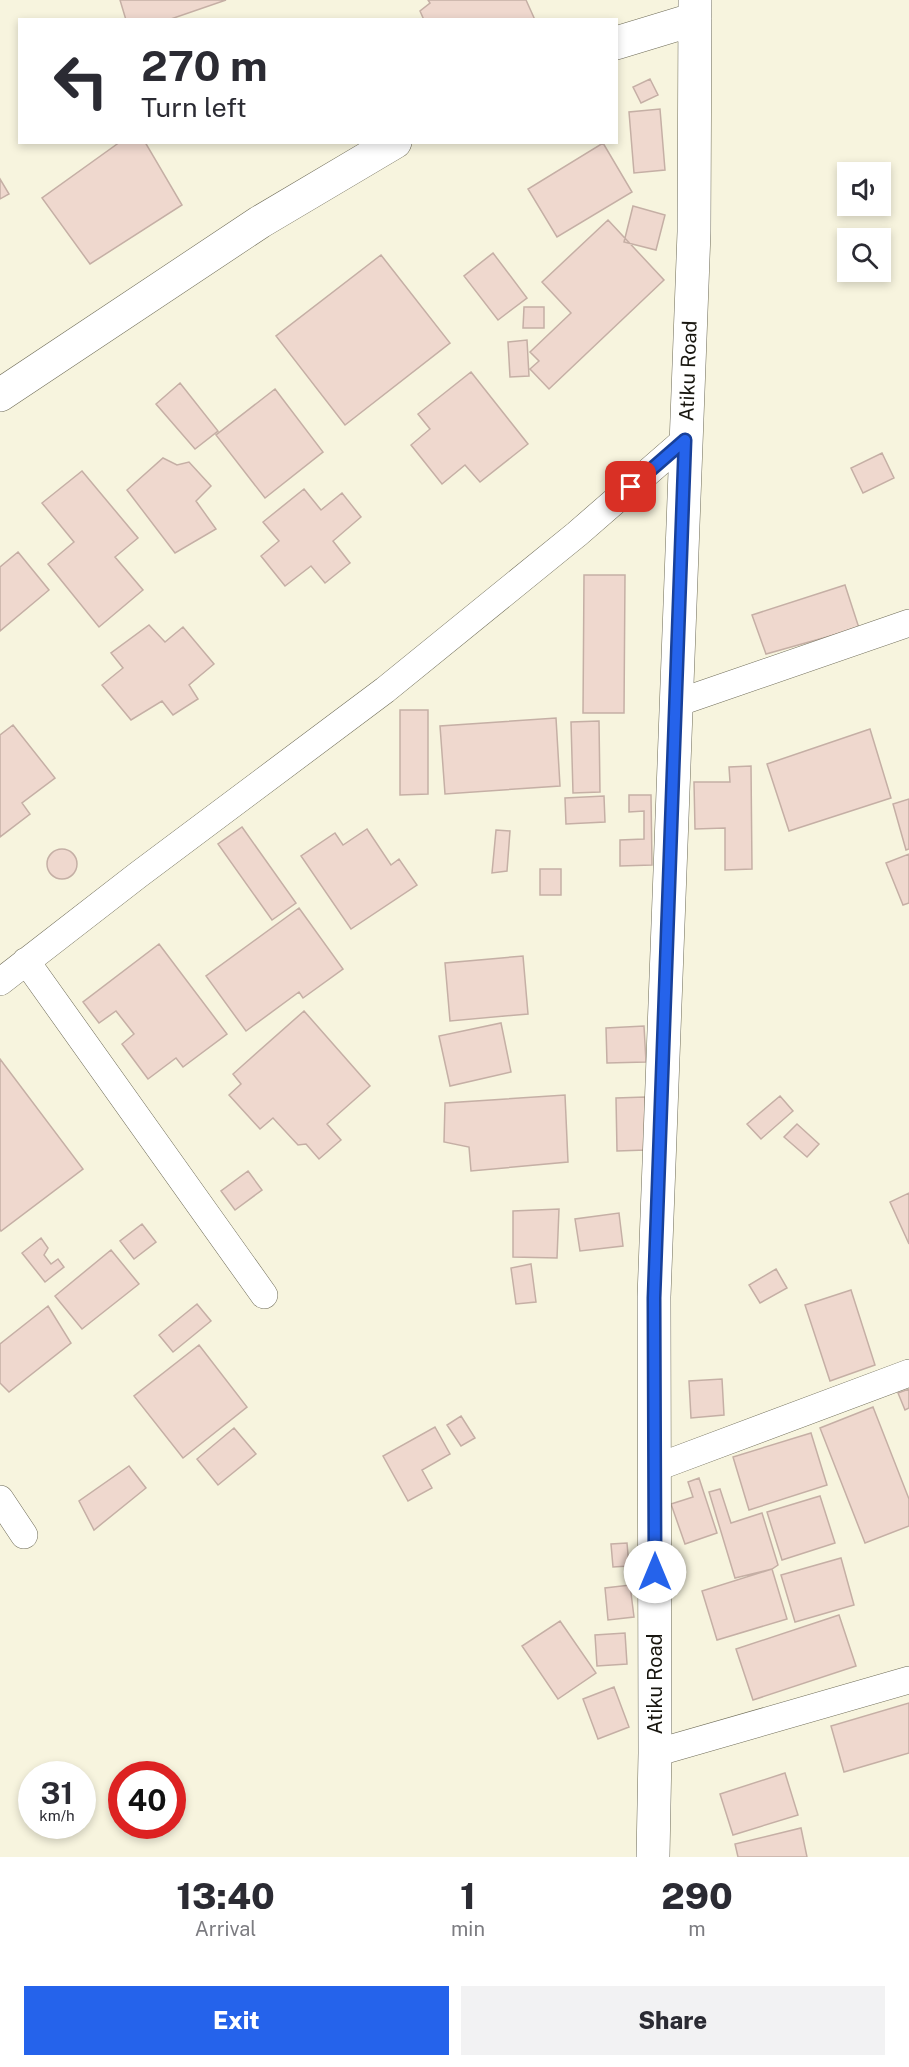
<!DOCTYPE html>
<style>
body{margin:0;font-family:"Public Sans",sans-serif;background:#f2f2f3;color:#2b2b33;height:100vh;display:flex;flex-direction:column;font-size:22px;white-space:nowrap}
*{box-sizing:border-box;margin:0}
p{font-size:20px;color:#7c7c81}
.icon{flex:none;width:33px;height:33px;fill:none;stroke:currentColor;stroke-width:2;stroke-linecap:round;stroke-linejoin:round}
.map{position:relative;height:1857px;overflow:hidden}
.details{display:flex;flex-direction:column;background:#fff;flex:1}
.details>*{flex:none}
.guide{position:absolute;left:18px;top:18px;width:600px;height:126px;border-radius:0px;box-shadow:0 3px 9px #0003;background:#fff;color:#2b2b33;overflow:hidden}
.tools{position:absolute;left:837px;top:162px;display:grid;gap:12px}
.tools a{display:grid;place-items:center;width:54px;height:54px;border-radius:0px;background:#fff;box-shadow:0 3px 9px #0003;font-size:30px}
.speed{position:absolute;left:18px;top:1761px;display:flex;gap:12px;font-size:30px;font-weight:700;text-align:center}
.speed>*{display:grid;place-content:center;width:78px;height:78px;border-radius:50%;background:#fff;box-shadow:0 3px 9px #0003;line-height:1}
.speed small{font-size:15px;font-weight:400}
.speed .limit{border:9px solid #d22;background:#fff;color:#111}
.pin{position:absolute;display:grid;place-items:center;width:51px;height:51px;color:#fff;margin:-26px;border-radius:12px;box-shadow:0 3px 9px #0006}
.me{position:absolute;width:66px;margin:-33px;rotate:0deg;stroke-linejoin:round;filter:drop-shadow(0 0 4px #0008)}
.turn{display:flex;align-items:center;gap:21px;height:126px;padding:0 24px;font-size:27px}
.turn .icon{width:78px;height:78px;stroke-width:2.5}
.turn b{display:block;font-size:42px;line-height:51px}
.eta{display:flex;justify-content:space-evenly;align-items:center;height:102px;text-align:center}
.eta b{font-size:36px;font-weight:800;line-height:42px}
.button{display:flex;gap:12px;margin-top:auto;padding:12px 24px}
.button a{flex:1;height:69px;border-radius:0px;background:#2563eb;color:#fff;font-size:24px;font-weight:800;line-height:69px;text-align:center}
.button a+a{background:#f2f2f3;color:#2b2b33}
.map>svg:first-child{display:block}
.building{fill:#efd8ce;stroke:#c5afa5;stroke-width:1.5}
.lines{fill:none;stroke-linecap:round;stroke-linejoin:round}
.street-casing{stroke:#6e6b57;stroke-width:28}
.secondary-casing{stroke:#6e6b57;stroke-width:34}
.street{stroke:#fff;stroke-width:27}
.secondary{stroke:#fff;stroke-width:33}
.route-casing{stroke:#184099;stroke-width:15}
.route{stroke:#2563eb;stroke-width:10}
.labels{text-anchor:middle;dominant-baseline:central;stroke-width:4.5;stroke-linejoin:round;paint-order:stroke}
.street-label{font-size:20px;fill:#18160f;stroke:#fff}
</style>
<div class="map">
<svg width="909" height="1857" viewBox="0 0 909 1857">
<rect width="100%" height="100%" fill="#f7f4de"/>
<path class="building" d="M120,0H226L168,20H126Z
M428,0H526L535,20H424L420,11L430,3Z
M650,79L658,95L641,103L633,87Z
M660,109L665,170L634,173L629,112Z
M120,142H145L182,205L90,264L42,198Z
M603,143L632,192L557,237L528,189Z
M0,179L9,194L0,199Z
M633,206L665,215L656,250L624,242Z
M608,220L664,280L549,389L530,369L539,361L530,352L571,313L542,282Z
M493,253L527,298L498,320L464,276Z
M381,255L450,343L345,425L276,336Z
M524,307H544V328H523Z
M527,340L529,376L510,377L508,342Z
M471,372L528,444L480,482L465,465L442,484L411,445L430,429L418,414Z
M180,383L218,431L195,449L156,404Z
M275,389L323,452L265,498L216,435Z
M882,453L894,478L863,493L851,468Z
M163,458L177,465L189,462L211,486L196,501L216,529L175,553L127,490Z
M82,471L138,538L115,557L143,590L99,627L48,564L74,542L42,503Z
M304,489L321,510L342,493L361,517L333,541L350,563L325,583L311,566L285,586L261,556L279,541L263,522Z
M18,552L49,590L0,631V567Z
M584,575H625L624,713H583Z
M845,585L859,628L766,654L752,615Z
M149,625L165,642L183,627L214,664L189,685L198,699L173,715L162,701L131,720L102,685L123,668L111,653Z
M400,710H428V794L400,795Z
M556,718L560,786L445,794L440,726Z
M599,721L600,792L573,793L571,722Z
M13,725L55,778L22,803L30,814L0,837V735Z
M870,729L891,798L789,831L767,764Z
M751,766L752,869L725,870V828L695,829L694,782H730L729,767Z
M629,795H651L652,865L620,866V840L644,839V811L629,812Z
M604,796L605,822L566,824L565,798Z
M909,799V849L906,850L893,804Z
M242,827L296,903L272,920L218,844Z
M367,829L391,865L399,859L417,885L351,929L301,856L335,833L343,845Z
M496,830L510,831L507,871L492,873Z
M47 864a15 15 0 1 1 30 0a15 15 0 1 1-30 0Z
M909,854V903L903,905L886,863Z
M540,869H561V895H540Z
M299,908L343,969L303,998L299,992L246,1031L206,976Z
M159,944L227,1034L183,1067L176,1058L148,1079L122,1044L134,1034L116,1011L99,1023L83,1002Z
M523,956L528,1014L450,1021L445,963Z
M304,1011L370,1086L327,1124L341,1140L319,1159L306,1144L298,1145L273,1118L260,1129L229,1095L241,1084L233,1074Z
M501,1023L511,1072L450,1086L439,1036Z
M644,1026L646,1062L607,1063L606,1028Z
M0,1059L83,1169L1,1231L0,1229Z
M565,1095L568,1162L471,1171L469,1147L444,1142L445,1103Z
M780,1096L793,1111L761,1139L747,1124Z
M645,1097L646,1150L617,1151L616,1098Z
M797,1124L819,1144L807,1157L784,1137Z
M248,1171L262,1190L235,1210L221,1191Z
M909,1193V1244L890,1202Z
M559,1209L557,1258L513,1257V1211Z
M619,1213L623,1246L580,1251L575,1219Z
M142,1224L156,1242L134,1259L120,1241Z
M41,1238L48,1248L44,1255L51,1264L58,1259L64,1267L45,1282L22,1253Z
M111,1250L139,1284L82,1329L55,1296Z
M531,1264L536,1302L516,1304L511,1268Z
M776,1269L787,1288L760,1303L749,1285Z
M851,1290L875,1365L830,1381L805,1305Z
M197,1304L211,1321L173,1352L159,1335Z
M48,1306L71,1343L9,1392L0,1383V1344Z
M199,1345L247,1407L183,1458L134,1396Z
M722,1379L724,1415L691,1418L689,1381Z
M909,1389V1408L905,1410L898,1393Z
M873,1407L909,1499V1526L865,1543L820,1428Z
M461,1416L475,1438L461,1446L447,1425Z
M435,1427L450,1454L422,1470L432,1488L408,1501L383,1456Z
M234,1428L256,1454L218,1485L197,1459Z
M811,1433L827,1485L749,1510L733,1457Z
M129,1466L146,1488L94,1530L79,1501Z
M699,1478L717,1533L685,1544L671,1504L693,1497L688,1482Z
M720,1489L731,1523L762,1513L778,1565L772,1569L735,1578L709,1492Z
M820,1496L835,1543L782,1560L767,1512Z
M627,1543L629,1566L613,1567L611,1544Z
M841,1558L854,1605L795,1622L781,1575Z
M772,1569L787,1619L717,1640L702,1591Z
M630,1585L634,1617L608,1620L605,1588Z
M839,1615L856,1666L753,1700L736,1649Z
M560,1621L596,1673L558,1699L522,1646Z
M625,1633L627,1664L597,1666L595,1635Z
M614,1687L629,1727L598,1739L583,1699Z
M909,1703V1753L844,1772L831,1726Z
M785,1773L798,1815L733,1835L720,1794Z
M801,1828L807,1857H738L735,1844Z"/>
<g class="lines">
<defs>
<path id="street" d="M677,703L909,623
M26,961L264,1295
M0,982L138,875L385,690L577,534L685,440
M655,1468L909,1373
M0,1499L24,1535
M655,1753L909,1680"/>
<path id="secondary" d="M616,43L695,19
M0,395L260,222L395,142
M653,1857L655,1753L654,1297L694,232L695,0"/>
</defs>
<use href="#street" class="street-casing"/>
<use href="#secondary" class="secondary-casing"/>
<use href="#street" class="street"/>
<use href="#secondary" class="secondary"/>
</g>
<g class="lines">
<defs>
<path id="route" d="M631,487L685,440L654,1298L655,1572"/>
</defs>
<use href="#route" class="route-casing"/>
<use href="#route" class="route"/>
</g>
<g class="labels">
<g class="street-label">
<text transform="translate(688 371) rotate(-88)">Atiku Road</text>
<text transform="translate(655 1684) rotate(-90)">Atiku Road</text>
</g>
</g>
</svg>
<div class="tools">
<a><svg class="icon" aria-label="sound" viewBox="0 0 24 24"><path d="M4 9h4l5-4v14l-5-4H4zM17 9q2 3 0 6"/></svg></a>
<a><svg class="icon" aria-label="search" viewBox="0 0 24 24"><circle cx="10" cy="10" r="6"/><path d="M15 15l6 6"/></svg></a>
</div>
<div class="speed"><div>31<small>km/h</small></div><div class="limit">40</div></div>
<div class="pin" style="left:631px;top:487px;background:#d93025"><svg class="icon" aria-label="arrive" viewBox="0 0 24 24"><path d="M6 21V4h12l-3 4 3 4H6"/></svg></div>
<svg class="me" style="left:655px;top:1572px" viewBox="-20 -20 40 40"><circle r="19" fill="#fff"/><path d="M0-13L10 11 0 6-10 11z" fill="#2563eb"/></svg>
<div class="guide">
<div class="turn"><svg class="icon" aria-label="left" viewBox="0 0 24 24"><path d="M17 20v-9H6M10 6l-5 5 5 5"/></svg><div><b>270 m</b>Turn left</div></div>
</div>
</div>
<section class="details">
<div class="eta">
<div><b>13:40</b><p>Arrival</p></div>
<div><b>1</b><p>min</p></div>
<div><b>290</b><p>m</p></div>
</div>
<div class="button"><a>Exit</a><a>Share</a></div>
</section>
